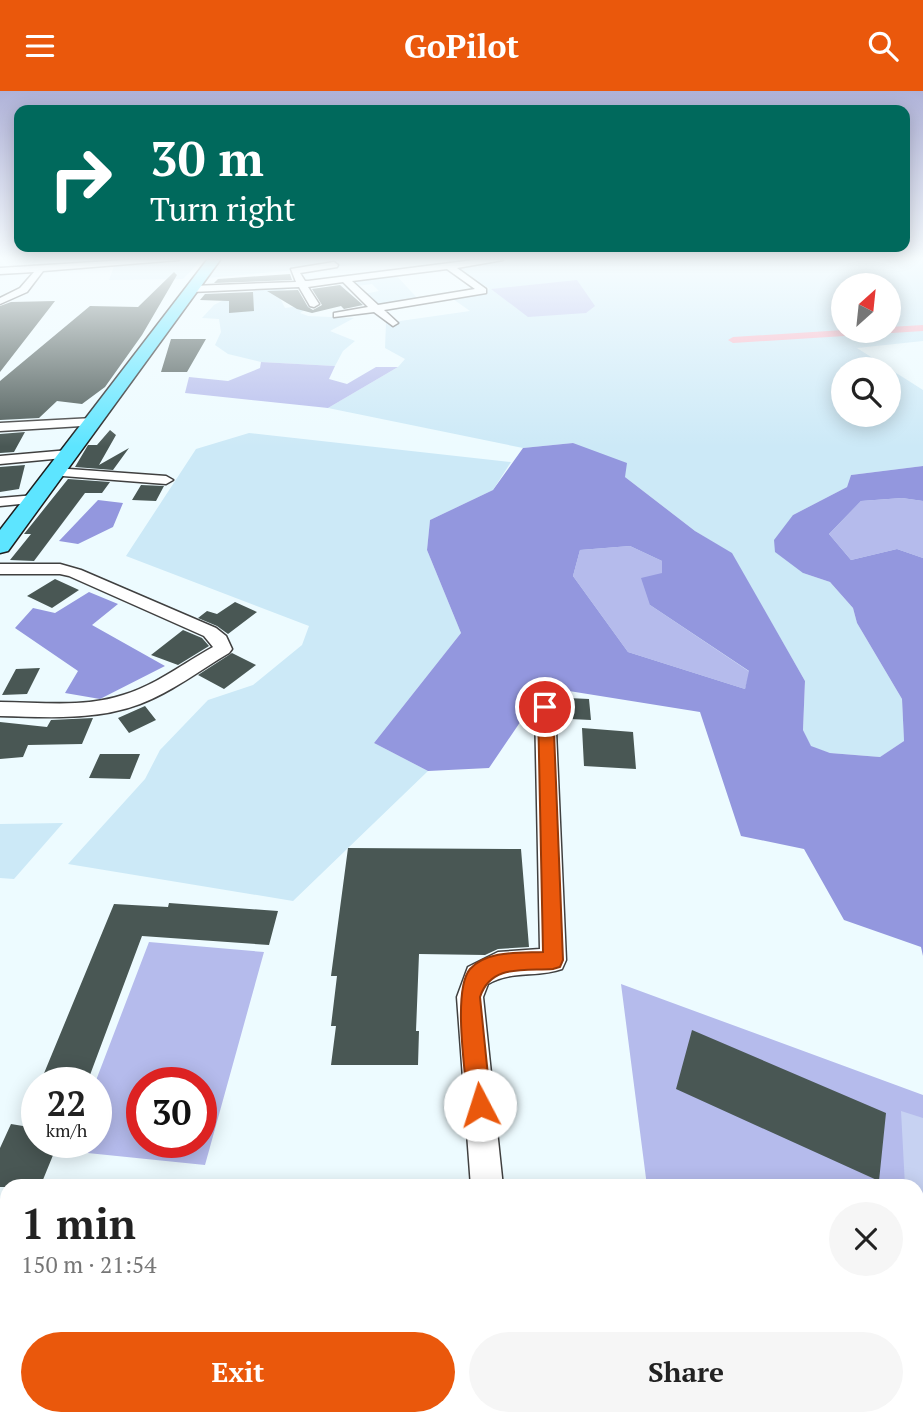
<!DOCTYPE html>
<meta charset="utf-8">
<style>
body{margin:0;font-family:"PT Serif",serif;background:#f6f6f6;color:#222;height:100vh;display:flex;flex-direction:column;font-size:26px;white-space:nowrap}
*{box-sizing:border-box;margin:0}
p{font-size:23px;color:#767676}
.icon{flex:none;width:38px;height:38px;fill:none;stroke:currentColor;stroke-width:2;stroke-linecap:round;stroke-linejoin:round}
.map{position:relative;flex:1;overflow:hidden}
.panel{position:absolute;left:0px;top:1088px;width:924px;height:247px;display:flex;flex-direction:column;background:#fff;border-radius:21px 21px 0 0;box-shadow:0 4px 18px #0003}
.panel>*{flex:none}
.hud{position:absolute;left:14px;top:14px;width:896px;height:147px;border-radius:14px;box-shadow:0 4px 18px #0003;background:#00695c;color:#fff;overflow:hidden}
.needle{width:46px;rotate:27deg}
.buttons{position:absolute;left:831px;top:182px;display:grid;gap:14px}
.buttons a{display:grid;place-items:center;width:70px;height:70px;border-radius:50%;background:#fff;box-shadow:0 4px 18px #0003;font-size:35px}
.speed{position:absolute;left:21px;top:976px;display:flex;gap:14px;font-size:35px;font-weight:700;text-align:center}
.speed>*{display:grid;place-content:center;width:91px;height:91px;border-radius:50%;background:#fff;box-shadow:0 4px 18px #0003;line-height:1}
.speed small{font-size:18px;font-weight:400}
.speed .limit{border:10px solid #d22;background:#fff;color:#111}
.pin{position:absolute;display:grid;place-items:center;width:60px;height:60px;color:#fff;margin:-30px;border:4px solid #fff;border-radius:50%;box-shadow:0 2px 7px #0007}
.me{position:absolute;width:77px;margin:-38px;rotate:355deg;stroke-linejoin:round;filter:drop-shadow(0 0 5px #0008)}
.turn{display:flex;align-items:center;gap:24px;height:147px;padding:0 21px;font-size:32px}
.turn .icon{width:91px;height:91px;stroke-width:2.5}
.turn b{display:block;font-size:49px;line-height:60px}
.round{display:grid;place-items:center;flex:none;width:74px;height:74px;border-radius:37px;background:#f6f6f6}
.summary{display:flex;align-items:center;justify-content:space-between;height:119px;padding:0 21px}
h1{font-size:42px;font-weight:600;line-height:52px}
.primary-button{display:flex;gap:14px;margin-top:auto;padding:14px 21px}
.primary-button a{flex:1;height:80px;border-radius:42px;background:#ea580c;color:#fff;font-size:28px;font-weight:600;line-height:80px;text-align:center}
.primary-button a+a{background:#f6f6f6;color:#222}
header{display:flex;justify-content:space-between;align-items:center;height:91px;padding:0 21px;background:#ea580c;color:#fff;font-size:32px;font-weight:600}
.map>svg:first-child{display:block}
.farmland{fill:#cce9f7;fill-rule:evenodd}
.green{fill:#b5bbec;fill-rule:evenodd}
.forest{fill:#9397de;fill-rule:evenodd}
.pitch{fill:#c7d2f2}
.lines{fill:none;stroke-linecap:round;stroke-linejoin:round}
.canal{fill:#faafc0;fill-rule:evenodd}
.building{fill:#495754}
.service-casing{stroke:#404040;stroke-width:4}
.minor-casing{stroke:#404040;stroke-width:3}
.primary-casing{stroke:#1e1e1e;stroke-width:3}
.service{fill:#fff;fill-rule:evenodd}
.minor{fill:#fff;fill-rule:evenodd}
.primary{fill:#5de5ff;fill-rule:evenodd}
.route{fill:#ea580c;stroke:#983908;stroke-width:2}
</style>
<header><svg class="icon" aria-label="menu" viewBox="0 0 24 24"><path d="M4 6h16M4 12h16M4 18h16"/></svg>GoPilot<svg class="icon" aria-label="search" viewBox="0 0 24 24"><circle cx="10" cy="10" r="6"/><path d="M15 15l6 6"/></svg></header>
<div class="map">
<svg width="923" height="1334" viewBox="0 0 923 1334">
<rect width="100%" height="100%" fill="#edfbff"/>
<path class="farmland" d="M220,169H409L207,187Z
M517,169H923V250L857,257L923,299V375L851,384L847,396L793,424L803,482L830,491L853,517L857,532L902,608L904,650L880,666L830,662L811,656L803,639L805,590L732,463L695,440L625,386L573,352L523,357L328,317L398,276L405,268L385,257L386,232L470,220L453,208L490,198L455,177ZM844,194H889V240H844ZM844,278H889V324H844Z
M201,170L183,188L109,189L114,175Z
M395,183L418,208L376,215L364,203L379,200L372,193L356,195L352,189Z
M293,196L277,201L285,217L307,214L310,215L300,222L308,225L354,227L330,240L355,250L343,260L335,275L261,271L228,263L215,254L221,241L219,228L202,227L214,214L231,205L252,202L256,198Z
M249,342L511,371L493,399L430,429L427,459L461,542L374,652L428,680L293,810L68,773L145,688L160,659L208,609L253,594L302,554L309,535L126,465L196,358Z
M63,732L14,788L0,787V733Z"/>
<path class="green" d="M577,189L595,215L586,222L528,226L491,198Z
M261,271L335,275L329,288L347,293L376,276H398L328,317L185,302L189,286L228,290L260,277Z
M902,407L923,410V467L897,458L851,469L829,443L861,410Z
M630,455L662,470V482L650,514L750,581L745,598L628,561L573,485L580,459Z
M149,851L264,861L205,1074L68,1060L71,1052H96L95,992ZM201,992V1052H142V992Z
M621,893L923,1004V1278H917V1096L647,1095Z"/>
<path class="forest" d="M573,352L627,372L625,386L695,440L732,462L805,590L803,639L811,655L830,662L880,666L904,650L902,608L857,532L853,517L830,491L803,482L775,461L774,449L793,424L847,396L851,384L923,375V410L902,407L861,410L829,443L851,469L897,458L923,467V865L921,856L844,829L804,758L741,745L700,621L544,596L489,677L428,680L374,652L461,542L427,459L430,429L493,399L523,357ZM630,455L662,470V482L641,487L650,514L749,580L745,598L628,561L573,485L580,459Z
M98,409L123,412L113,436L78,453L59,450Z
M89,501L118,513L92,534L165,575L100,608L65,602L78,580L15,537L33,517L55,522Z"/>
<path class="pitch" d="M901,1020L923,1027V1171L917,1169V1096L905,1095Z"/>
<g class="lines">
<path class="canal" d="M923,234V240L733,252L728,249L733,246L844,239L889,240V236Z"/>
</g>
<path class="building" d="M174,181L177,184L142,244L105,296L82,313L57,310L39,327L0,329V290L90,215L138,216Z
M290,183L292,189L214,192L218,188Z
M340,194L363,214L344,218L341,215L312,222L297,218L267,200L298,199L308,216L313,219L322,214L312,198Z
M253,201L254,220L229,222V210L200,209L205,203Z
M55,210L0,281V215L11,211Z
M171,248H206L187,281H161Z
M110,339L116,344L99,374L129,357L113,379L75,376L88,354H97Z
M25,341L14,361L0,362V343Z
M25,374L19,398L0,401V376Z
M68,388L110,391L102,402H85L34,470L10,469L31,443H24Z
M141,394L164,395L156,410L132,409Z
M55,488L79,499L52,517L27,505Z
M235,511L257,521L228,543L217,535L198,527L207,520L217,523Z
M183,539L202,547L209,555L178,574L151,564Z
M232,562L256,574L224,598L198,584Z
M40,577L27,603L2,604L16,578Z
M568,607L589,608L591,629L570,628Z
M145,615L156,629L129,642L118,627Z
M93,627L82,653L28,654L23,666L0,668V631L47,636L51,629Z
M582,637L633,641L636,678L584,675Z
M100,663H140L130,688L89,687Z
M348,757L521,758L529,856L498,858L485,864L419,863L416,940H419L418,974H331L336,935H331L337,885H331Z
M169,812L278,820L269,854L142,845L87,992H40L114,813L168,816Z
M692,939L886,1022L879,1090L676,998Z
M36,1002L37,1052H58L40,1096H0V1057L11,1033L23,1035Z"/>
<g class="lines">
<defs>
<path id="service" d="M917,1214L923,1215V1233L917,1232Z"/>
<path id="minor" d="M126,169H179L43,180L27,201L0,213V207L20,197L34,181L0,183V177Z
M474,169H503L457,177L486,198V202L384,219L398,232L393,235L374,221L334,226V222L368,216L343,191L308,196L319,213L314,216L310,215L299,196L192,201L187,198L192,195L296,191L291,178L334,171L338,174L337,176L300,182L305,190H308ZM447,178L475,198L378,214L352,190Z
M93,327L99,331L98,334L0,340V332Z
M69,359L76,363L74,366L0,373V365Z
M55,377L166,385L173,389L166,393L50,384L48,381Z
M35,404L40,405L42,408L40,411L0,415V407Z
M0,473H60L81,479L216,537L226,545L232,558L229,562C200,579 172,601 140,613C95,630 47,626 0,625V611C40,611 84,617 123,604C156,594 184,572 213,556L204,545L69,485L60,483H0Z
M545,609L552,611L555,616L566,869L562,878C537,887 511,879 488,893L483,906L503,1096H471L457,906L468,876L498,861L540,858L535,616L538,611Z"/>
<path id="primary" d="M207,169H220L8,460L0,462V439Z
M917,1294H923V1334H894L892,1328H917Z
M59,1328H456L453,1334H57Z"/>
</defs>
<use href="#service" class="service-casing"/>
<use href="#minor" class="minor-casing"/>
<use href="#primary" class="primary-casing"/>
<use href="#service" class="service"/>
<use href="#minor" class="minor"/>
<use href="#primary" class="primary"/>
</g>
<linearGradient id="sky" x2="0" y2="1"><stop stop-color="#afb2d8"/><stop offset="0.47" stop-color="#f7fdff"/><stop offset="1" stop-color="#f7fdff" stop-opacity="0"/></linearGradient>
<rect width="923" height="356" fill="url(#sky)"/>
<path class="route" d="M545,611L553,616L563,869L560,876L553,878C524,880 491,873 480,906L491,1014L487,1022L480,1025L472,1022L468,1014C466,986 452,899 470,878C487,859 520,862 543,861L538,616Z"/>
</svg>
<div class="buttons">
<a><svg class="needle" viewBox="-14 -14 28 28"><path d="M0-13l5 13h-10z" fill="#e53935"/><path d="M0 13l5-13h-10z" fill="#767676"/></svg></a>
<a><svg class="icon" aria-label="search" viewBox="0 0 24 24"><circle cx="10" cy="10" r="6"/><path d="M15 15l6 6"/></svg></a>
</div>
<div class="speed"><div>22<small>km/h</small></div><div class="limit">30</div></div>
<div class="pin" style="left:545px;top:616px;background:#d93025"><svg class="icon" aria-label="arrive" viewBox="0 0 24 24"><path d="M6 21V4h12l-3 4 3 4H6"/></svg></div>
<svg class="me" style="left:480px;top:1014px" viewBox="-20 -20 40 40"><circle r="19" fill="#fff"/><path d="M0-13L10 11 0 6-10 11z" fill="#ea580c"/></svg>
<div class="hud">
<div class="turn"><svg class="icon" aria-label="right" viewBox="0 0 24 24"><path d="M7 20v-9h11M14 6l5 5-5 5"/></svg><div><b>30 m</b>Turn right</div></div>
</div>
<section class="panel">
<div class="summary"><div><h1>1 min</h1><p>150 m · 21:54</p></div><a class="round"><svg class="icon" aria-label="close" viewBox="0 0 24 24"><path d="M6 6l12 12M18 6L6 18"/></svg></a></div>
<div class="primary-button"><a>Exit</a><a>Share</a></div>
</section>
</div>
